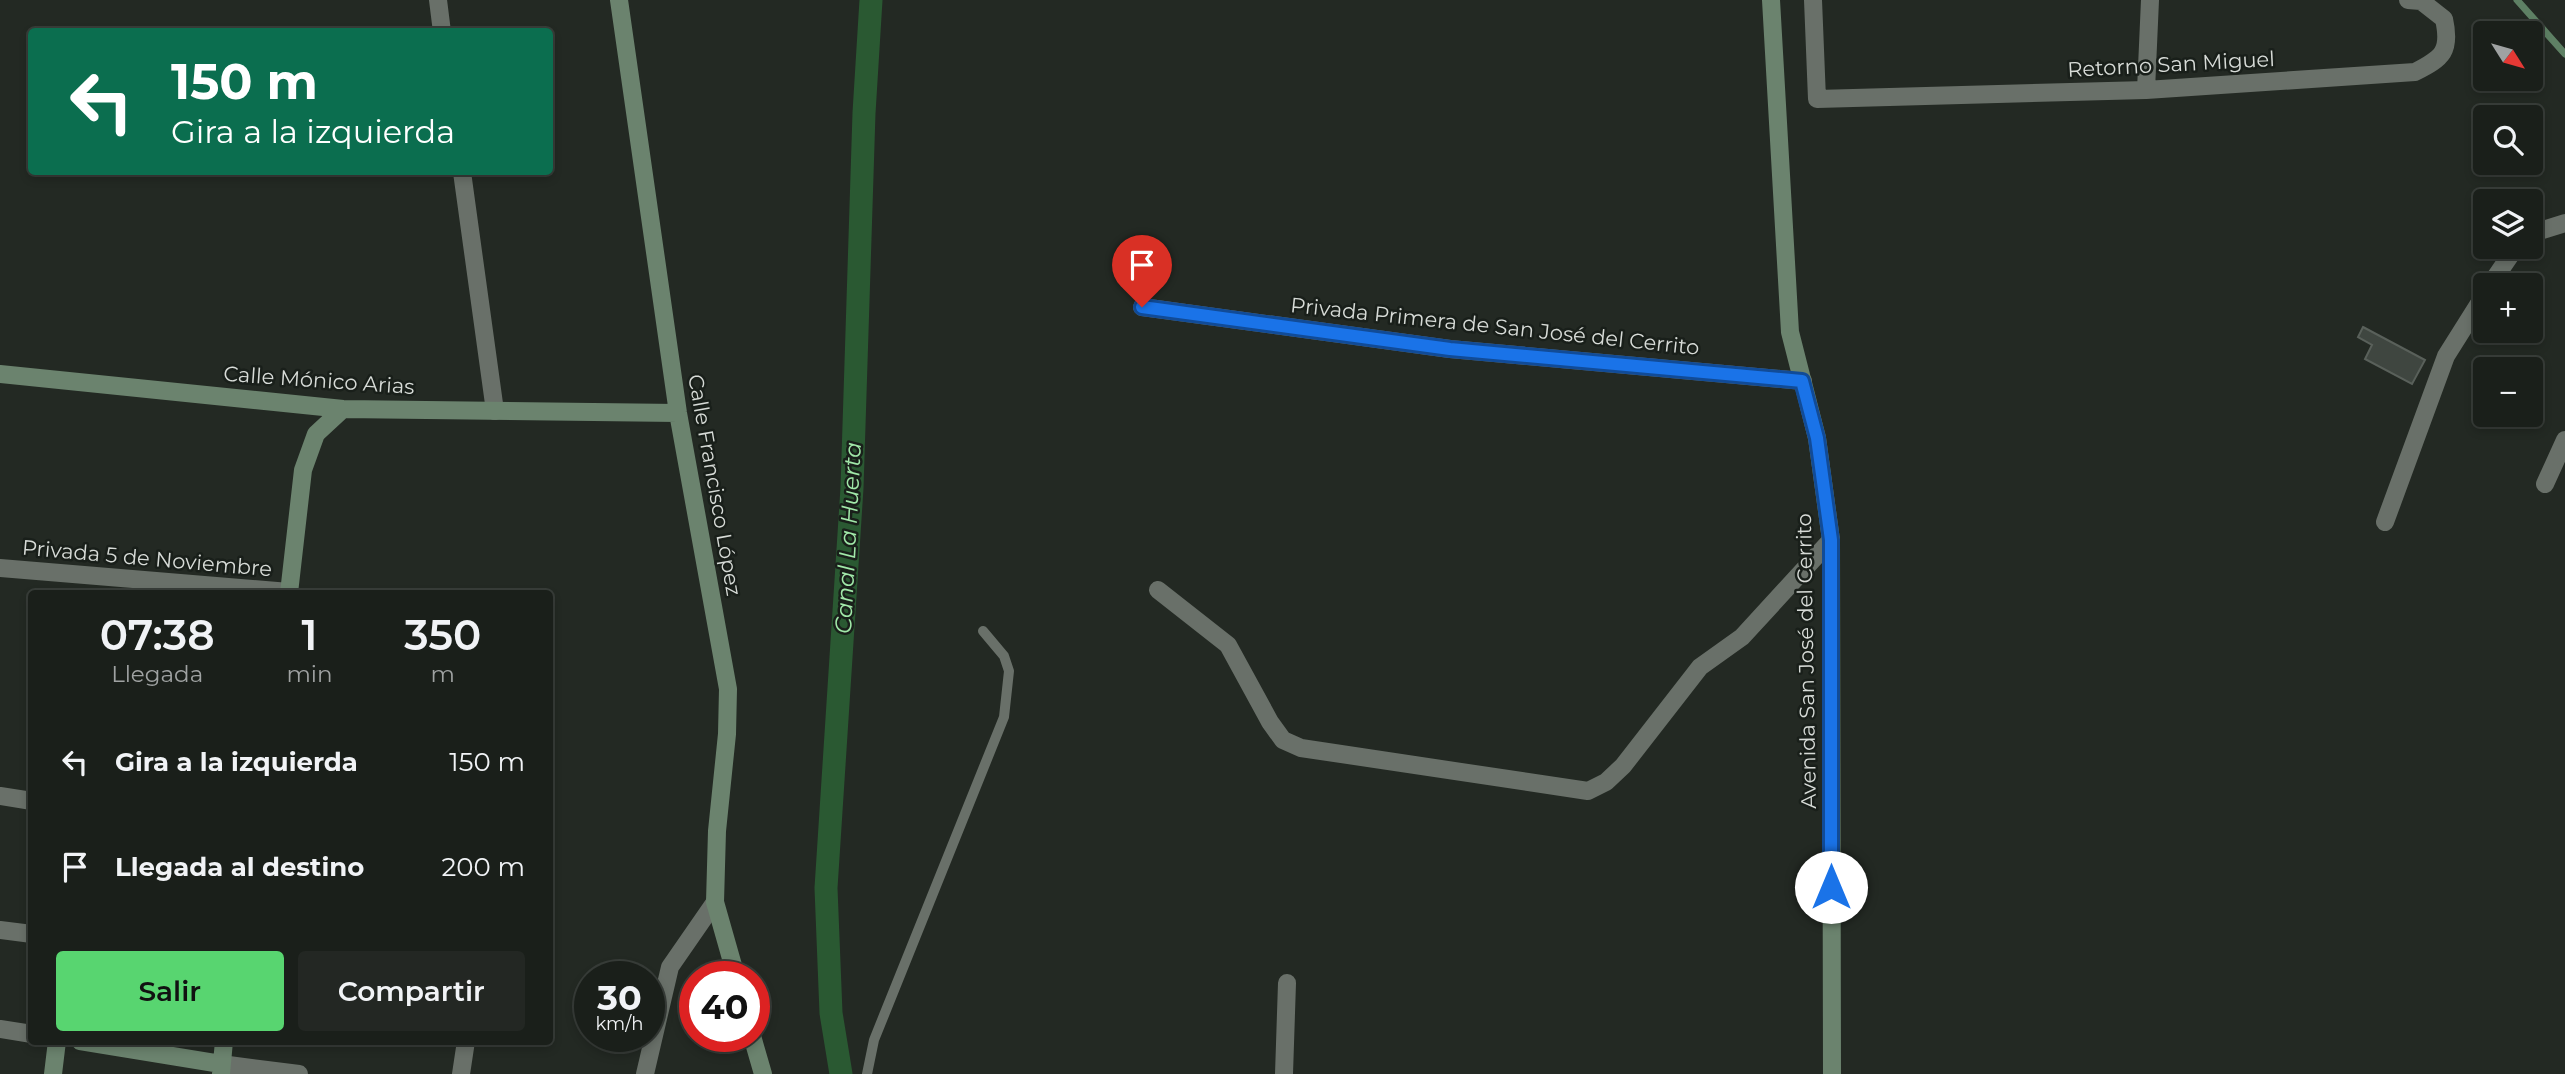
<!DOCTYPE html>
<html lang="es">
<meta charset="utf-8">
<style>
body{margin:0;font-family:Montserrat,sans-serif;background:#232723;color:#f1f3f6;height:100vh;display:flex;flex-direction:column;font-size:26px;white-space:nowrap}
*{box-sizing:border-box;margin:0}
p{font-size:23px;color:#9fa2a2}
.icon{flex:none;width:38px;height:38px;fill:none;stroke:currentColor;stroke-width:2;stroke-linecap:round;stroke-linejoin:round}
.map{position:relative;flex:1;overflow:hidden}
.sheet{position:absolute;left:28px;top:590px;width:525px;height:455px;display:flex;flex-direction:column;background:#1a1f1a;border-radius:7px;box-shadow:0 4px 10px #0003,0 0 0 2px #383d39}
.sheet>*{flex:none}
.banner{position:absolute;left:28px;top:28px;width:525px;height:147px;border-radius:7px;box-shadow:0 4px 10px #0003,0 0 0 2px #383d39;background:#0b6e4f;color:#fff;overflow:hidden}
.needle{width:46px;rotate:127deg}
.fabs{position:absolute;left:2473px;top:21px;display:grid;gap:14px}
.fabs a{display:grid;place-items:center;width:70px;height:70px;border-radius:7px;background:#1a1f1a;box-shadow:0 4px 10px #0003,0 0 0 2px #383d39;font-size:35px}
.speed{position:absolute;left:574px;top:961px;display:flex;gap:14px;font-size:35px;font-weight:700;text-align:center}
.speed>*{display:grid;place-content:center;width:91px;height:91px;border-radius:50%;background:#1a1f1a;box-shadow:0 4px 10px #0003,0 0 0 2px #383d39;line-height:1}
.speed small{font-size:18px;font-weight:400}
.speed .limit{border:10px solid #d22;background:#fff;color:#111}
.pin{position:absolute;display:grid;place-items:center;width:60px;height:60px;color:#fff;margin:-72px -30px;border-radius:50% 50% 50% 0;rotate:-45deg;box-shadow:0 0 7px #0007}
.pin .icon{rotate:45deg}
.me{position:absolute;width:77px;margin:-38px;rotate:0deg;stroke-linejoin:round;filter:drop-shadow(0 0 5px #0008)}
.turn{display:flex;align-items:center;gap:24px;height:147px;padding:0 28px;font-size:32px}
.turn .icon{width:91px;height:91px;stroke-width:2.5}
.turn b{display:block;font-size:49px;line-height:60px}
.eta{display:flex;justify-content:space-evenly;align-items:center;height:119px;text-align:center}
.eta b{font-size:42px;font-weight:600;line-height:49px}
.button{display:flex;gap:14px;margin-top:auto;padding:14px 28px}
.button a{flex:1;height:80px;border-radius:7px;background:#58d570;color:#111;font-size:28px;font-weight:600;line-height:80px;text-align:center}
.button a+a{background:#232723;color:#f1f3f6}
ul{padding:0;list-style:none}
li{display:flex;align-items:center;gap:21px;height:105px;padding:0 28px}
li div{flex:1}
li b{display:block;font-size:26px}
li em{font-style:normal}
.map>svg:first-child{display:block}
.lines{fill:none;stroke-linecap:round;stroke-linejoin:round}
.stream{stroke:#5e8064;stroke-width:7}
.canal{stroke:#2a5932;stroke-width:23}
.building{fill:#3f4640;stroke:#59605a;stroke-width:2}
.lane{stroke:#697069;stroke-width:10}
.street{stroke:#697069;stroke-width:18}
.secondary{stroke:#6b836e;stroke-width:18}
.route-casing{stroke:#114b97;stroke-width:18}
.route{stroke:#1a73e8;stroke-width:12}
.labels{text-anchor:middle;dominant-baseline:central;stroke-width:5;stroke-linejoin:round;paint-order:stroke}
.street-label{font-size:21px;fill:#d7dbd7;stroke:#191f1a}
.water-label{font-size:23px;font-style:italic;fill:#a1e9a9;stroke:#191f1a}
</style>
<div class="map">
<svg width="2565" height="1074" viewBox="0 0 2565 1074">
<rect width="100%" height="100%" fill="#232923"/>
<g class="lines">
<path class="stream" d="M2517,0L2565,54"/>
<path class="canal" d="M841,1074L831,1013L826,888L852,488L864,113L871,0"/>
</g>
<path class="building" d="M2363,327L2425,360L2412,384L2365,359L2372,345L2358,337Z"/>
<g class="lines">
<path class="lane" d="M867,1074L874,1040L1004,717L1009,671L1004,656L983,631"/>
<path class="street" d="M438,0L442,32
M1813,0L1817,99L2146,90L2415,72C2443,58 2451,51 2444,19L2421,1L2408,0
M2146,90L2150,0
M462,172L495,411
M2530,234L2565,223
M2490,285L2516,247
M1142,307L1450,349L1803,381
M2545,484L2565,440
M2385,522L2446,356L2485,294
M0,568L289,592
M1158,590L1228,645L1270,722L1283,740L1301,748L1588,791L1606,782L1623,766L1700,667L1742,637L1831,540
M0,796L32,801
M0,930L32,934
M0,1029L32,1034
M221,1064L299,1074
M461,1074L466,1041
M645,1074L670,967L715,902
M1284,1074L1287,983"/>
<path class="secondary" d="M619,0L678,413L728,689L727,734L717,831L715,902L736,976
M1771,0L1790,332L1817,438L1831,540L1832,1074
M0,374L343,409L678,413
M289,593L303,470L316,434L343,409
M752,1036L763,1074
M80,1041L221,1064
M53,1074L57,1041
M221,1074L224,1041"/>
</g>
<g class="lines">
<defs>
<path id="route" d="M1142,307L1450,349L1802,381L1817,438L1831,540V887"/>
</defs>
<use href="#route" class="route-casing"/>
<use href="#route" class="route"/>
</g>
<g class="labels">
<g class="street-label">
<text transform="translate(2171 64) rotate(-3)">Retorno San Miguel</text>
<text transform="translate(1495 326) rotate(6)">Privada Primera de San José del Cerrito</text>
<text transform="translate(319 380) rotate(4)">Calle Mónico Arias</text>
<text transform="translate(715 485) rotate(80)">Calle Francisco López</text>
<text transform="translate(147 558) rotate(5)">Privada 5 de Noviembre</text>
<text transform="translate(1806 661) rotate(-91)">Avenida San José del Cerrito</text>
</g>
<g class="water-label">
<text transform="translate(848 538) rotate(-87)">Canal La Huerta</text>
</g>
</g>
</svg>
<div class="fabs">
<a><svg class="needle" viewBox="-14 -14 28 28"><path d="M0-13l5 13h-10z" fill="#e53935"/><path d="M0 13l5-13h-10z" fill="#9fa2a2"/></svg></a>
<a><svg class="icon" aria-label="search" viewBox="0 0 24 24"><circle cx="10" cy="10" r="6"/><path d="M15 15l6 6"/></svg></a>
<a><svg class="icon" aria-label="layers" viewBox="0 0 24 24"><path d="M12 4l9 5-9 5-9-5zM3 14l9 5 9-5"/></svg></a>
<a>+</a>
<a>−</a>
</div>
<div class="speed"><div>30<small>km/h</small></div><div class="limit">40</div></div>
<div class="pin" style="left:1142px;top:307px;background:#d93025"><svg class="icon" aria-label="arrive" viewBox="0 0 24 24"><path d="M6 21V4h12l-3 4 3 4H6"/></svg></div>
<svg class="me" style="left:1831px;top:887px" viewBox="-20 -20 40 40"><circle r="19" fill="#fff"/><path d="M0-13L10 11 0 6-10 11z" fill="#1a73e8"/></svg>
<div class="banner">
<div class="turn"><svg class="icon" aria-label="left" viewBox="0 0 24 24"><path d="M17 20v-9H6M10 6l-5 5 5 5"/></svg><div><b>150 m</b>Gira a la izquierda</div></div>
</div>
<section class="sheet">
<div class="eta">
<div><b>07:38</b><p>Llegada</p></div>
<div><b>1</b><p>min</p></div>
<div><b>350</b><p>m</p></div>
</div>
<ul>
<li><svg class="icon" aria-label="left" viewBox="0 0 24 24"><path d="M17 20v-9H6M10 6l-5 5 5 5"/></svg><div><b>Gira a la izquierda</b></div><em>150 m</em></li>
<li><svg class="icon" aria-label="arrive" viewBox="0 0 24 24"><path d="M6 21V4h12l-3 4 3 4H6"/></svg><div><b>Llegada al destino</b></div><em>200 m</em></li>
</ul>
<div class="button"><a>Salir</a><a>Compartir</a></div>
</section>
</div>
